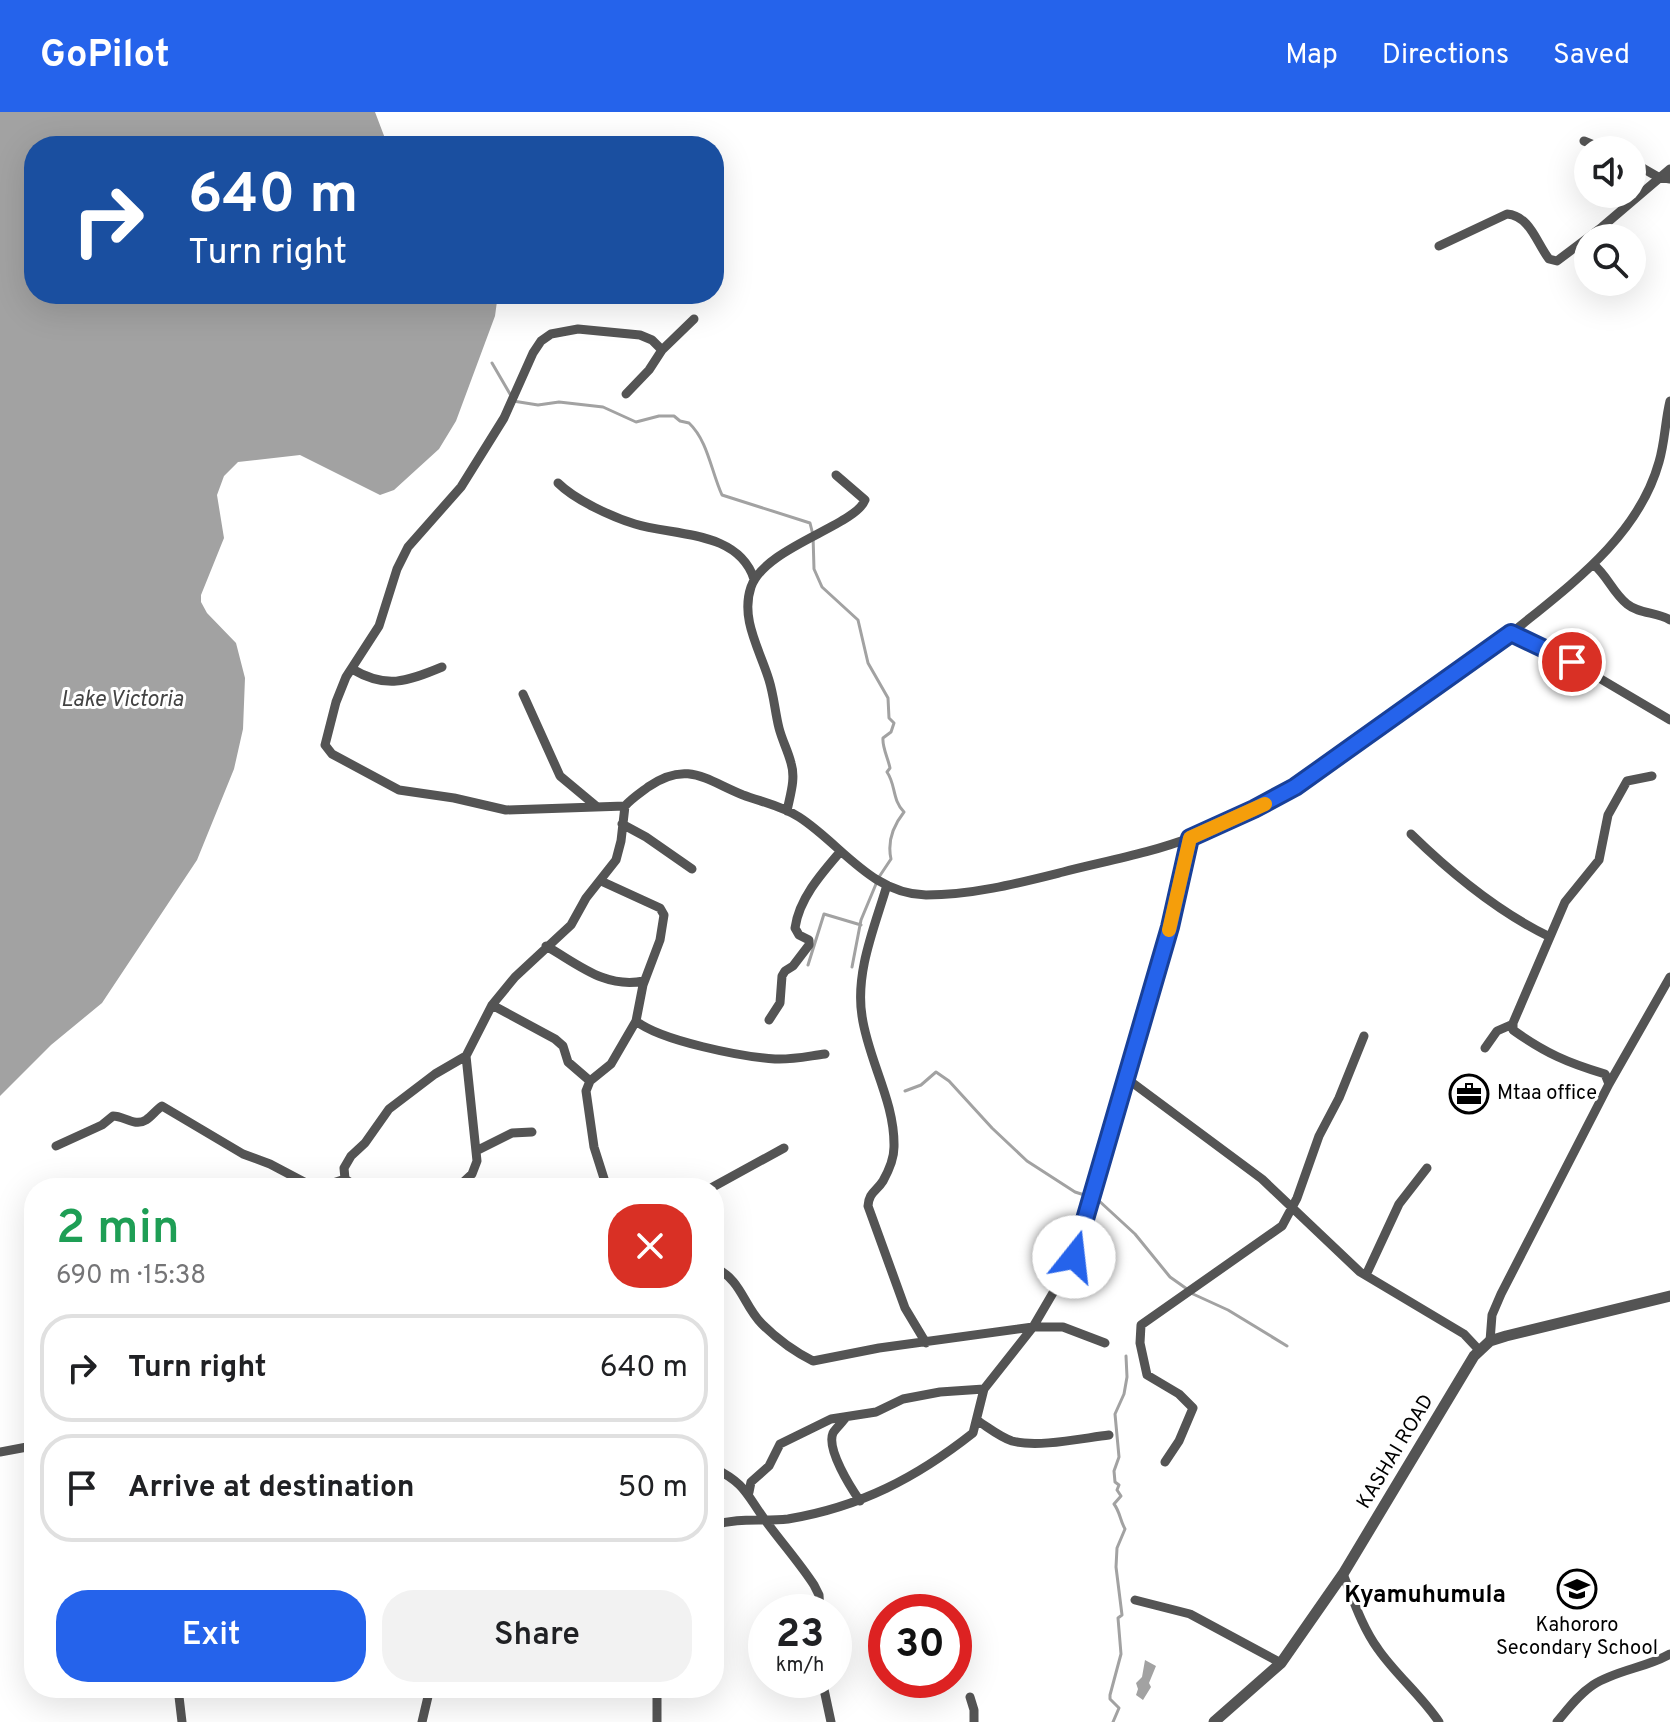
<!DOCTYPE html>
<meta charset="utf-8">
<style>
body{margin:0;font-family:Overpass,sans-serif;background:#f2f2f2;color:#202124;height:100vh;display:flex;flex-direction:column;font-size:30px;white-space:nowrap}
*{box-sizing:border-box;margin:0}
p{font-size:26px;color:#757577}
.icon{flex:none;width:44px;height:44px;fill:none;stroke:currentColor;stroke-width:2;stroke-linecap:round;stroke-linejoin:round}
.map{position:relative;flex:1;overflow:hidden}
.details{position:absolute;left:24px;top:1066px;width:700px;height:520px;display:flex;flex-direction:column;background:#fff;border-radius:32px;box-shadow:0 8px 32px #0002}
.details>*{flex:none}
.guide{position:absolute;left:24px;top:24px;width:700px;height:168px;border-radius:32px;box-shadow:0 8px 32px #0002;background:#1a4fa0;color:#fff;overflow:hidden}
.controls{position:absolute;left:1574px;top:24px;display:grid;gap:16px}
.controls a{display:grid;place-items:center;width:72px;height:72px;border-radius:50%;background:#fff;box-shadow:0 8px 32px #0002;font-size:40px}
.speed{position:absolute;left:748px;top:1482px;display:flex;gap:16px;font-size:40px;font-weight:700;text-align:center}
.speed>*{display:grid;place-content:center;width:104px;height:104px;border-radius:50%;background:#fff;box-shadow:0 8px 32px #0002;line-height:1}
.speed small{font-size:20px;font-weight:400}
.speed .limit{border:12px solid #d22;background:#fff;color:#111}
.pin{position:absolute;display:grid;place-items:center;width:68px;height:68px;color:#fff;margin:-34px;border:4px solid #fff;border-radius:50%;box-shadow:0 2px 8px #0007}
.me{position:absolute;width:88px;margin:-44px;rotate:16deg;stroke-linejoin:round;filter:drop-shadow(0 0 6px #0008)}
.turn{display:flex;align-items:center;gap:28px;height:168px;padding:0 32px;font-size:36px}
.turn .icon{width:104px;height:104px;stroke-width:2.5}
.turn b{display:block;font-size:56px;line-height:68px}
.round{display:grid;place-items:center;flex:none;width:84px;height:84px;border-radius:32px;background:#f2f2f2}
.headline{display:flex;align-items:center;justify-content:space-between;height:136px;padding:0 32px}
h1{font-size:48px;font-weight:600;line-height:60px;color:#1e9e55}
.action{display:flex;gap:16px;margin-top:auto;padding:16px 32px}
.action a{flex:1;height:92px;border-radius:32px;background:#2563eb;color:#fff;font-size:32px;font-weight:600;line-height:92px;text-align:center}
.action a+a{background:#f2f2f2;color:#202124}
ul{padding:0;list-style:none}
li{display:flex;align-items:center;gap:24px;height:108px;margin:0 16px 12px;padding:0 16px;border:4px solid #e0e0e0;border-radius:32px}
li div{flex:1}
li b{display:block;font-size:30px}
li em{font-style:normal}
header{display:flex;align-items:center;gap:48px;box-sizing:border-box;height:112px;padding:0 40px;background:#2563eb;color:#fff}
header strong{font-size:38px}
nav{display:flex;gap:44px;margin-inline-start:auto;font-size:28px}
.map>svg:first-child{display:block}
.water{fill:#a2a2a2}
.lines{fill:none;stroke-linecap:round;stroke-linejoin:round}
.stream{stroke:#a2a2a2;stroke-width:3}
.minor{stroke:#545454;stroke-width:9}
.tertiary{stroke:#545454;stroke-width:11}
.route-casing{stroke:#184099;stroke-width:20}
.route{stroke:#2563eb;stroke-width:14}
.slow{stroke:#f59e0b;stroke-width:14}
.labels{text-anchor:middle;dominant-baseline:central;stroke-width:6;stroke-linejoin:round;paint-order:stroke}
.poi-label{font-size:20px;fill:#000;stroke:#fff;text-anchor:start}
.street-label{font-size:20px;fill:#000;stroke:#fff}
.water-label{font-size:22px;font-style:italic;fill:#434343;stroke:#fff}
.quarter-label{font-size:24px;font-weight:bold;fill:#000;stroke:#fff}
</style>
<header>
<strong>GoPilot</strong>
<nav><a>Map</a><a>Directions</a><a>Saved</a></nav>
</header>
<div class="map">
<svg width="1670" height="1610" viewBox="0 0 1670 1610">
<rect width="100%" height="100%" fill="#fff"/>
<path class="water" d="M0,0H375L386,29L402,34H34V182H498L495,204L456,309L439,337L394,378L380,383L300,343L238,350L224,364L217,383L224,426L201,483V490L207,501L236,531L245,566L243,617L234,657L197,748L102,891L51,933L0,984Z
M1145,1548L1156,1554L1149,1571L1151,1575L1143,1588L1136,1583L1138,1577L1136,1571L1142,1565Z"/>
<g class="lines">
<path class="stream" d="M492,251L510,282
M513,289L538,293L559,290L603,295L636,310L659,304H674L680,309L689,311C708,329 711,359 722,383L810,411L813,423L814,457L822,475L858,508L868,551L888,586L889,606L894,611L891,620L883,626C882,635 888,646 890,656L887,660C896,673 892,688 904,700C893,714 887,729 891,747L879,765
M808,853L824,802L861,813
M852,855L861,808L876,772
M905,979L921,973L936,960L949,969L992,1016L1027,1049L1075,1080L1097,1087L1135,1122L1170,1165L1187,1177
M1193,1182L1228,1198L1287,1234
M1113,1610L1119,1596L1110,1587V1583L1121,1542L1118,1506L1122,1503L1116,1455L1117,1436L1125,1417C1120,1408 1120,1400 1114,1392L1121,1384L1117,1378L1119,1373L1115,1370L1114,1359L1119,1345L1115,1302L1124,1282L1127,1265L1126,1244"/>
<path class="minor" d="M1584,29L1606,38
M1632,50L1658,65L1670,67
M1439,134L1507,102C1530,104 1536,130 1549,147L1557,149L1602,115L1670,57
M626,282L649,258L662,238L694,207
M558,371C575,388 612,405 635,412C674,424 738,418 754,467
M1593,452C1607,463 1613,481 1627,492C1639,502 1657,500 1670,508
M1511,521L1572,550L1670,608
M352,557C386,577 406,570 442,555
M523,582L560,664L596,694
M625,694L506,698L454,686L399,678L332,642L325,633L336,590L346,565L379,514L397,457L408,435L461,375L504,306L533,241L541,229L551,222L578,217L640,223L652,228L662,238
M787,699C790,683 796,667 791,651C788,639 782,628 779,616C775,600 774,584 769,568C760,538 740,507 751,475C765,435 855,414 865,388L836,363
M622,712L646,725L692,757
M1411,722C1452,762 1498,800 1550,825
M601,769L660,796L664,803L660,828L643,873L636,909L611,952L590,969L586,979L594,1035L607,1076
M887,773C875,814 855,860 862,904C868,948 895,989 894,1035C894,1046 888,1060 883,1069C876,1080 869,1080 868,1094L905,1196L926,1231
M546,834C578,852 605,877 644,869
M492,893L555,927L563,934L568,950L590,969
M769,908L780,891L782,864L785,859L793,854L809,833V828L799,823L795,816C799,787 821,762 840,740
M636,909C661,929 743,945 775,947C792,948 809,944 825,942
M1485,936L1497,919L1513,912
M1126,966L1262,1067L1360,1160L1464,1222L1479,1238
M1609,972L1670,865
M56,1034L102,1013L113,1004C124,1004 135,1015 146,1008C152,1004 156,998 162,994L243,1042L270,1052L306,1071L320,1074
M476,1039L512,1021L532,1020
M345,1067L359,1076
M282,1076L299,1068
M318,1076L345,1067L344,1056L351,1044L365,1031L389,997L435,962L466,944L492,893L515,865L571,813L586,786L616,748L621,729L625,694C631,687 640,681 648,675C687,648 706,668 743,683C762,690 782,694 799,705C841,732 871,782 926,783C973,783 1019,771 1063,760C1106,749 1151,741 1192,725C1267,696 1325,653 1390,607C1422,583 1456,561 1488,536L1503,528C1563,478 1637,429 1659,350C1665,330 1665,309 1670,289
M457,1076L472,1062L477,1049L466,944
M711,1076L784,1036
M32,1126H34
M714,1155C742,1168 743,1193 762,1212C776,1226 795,1240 813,1249L879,1236L1033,1215H1063L1105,1231
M1366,1163L1399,1092L1427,1056
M1490,1229L1492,1203L1501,1182L1609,972L1605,962C1568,951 1545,941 1513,918V911L1565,790L1599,748L1608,703L1627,669L1652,664
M846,1305C843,1310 836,1316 833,1321C826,1337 851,1376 860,1389
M978,1309C989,1316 1000,1325 1012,1329C1038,1336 1083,1326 1109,1323
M0,1340L27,1335L34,1330
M1165,1350L1179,1329L1193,1296L1179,1282L1147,1263L1140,1231L1141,1213L1282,1114L1297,1086L1319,1024L1339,986L1364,924
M714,1356C746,1372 746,1382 765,1408C781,1430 799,1450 814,1473L819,1483L820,1500
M749,1380L751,1370L769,1354L780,1332L831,1307L876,1300L903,1287L940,1280L984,1277
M714,1413C739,1405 763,1410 788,1407C860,1395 916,1366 973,1321L984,1277L1033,1215L1074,1145L1170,815L1190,726
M1343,1462C1353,1487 1362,1515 1378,1537C1396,1563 1421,1583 1439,1610
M1135,1488L1190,1502L1281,1551
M822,1568L831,1610
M178,1576L182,1610
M970,1585L974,1598V1610
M422,1610L430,1576
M657,1610V1576
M1557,1610C1568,1597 1578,1583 1593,1573C1616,1558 1646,1556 1670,1542"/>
<path class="tertiary" d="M1214,1610L1281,1551L1343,1462L1474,1244L1490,1229L1506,1224L1670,1184"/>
</g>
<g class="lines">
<defs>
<path id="route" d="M1074,1145L1170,815L1190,726L1254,697L1295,675L1511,521L1572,550"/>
</defs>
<use href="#route" class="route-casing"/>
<use href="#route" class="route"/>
<path class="slow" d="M1169,818L1190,726L1265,692"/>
</g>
<defs>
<symbol id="office-ring" viewBox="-11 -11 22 22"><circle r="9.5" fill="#fff" stroke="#000" stroke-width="1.5"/><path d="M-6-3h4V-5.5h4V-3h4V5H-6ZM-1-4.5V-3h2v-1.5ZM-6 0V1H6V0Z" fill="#000"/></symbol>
<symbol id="school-ring" viewBox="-11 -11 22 22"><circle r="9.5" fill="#fff" stroke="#000" stroke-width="1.5"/><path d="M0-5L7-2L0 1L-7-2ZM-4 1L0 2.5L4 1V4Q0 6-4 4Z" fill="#000"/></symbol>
</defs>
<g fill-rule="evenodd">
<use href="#office-ring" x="1447" y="960" width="44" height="44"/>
<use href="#school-ring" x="1555" y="1455" width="44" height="44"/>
</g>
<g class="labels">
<g class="poi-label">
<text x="1497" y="982">Mtaa office</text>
<text x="1577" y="1514" text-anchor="middle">Kahororo<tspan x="1577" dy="23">Secondary School</tspan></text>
</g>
<g class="street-label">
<text transform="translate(1396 1340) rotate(-59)">KASHAI ROAD</text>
</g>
<g class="water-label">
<text x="122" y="588">Lake Victoria</text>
</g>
<g class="quarter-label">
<text x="1425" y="1484">Kyamuhumula</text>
</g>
</g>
</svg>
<div class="controls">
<a><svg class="icon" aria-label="sound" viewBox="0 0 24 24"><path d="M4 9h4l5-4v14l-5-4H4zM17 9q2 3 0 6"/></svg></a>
<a><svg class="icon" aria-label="search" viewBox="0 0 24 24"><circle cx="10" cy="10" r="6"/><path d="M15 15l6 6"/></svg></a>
</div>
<div class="speed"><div>23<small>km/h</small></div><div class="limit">30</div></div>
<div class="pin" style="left:1572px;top:550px;background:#d93025"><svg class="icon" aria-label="arrive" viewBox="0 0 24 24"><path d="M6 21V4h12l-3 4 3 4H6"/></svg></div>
<svg class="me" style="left:1074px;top:1145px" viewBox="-20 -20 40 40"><circle r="19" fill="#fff"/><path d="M0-13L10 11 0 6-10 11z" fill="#2563eb"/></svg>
<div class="guide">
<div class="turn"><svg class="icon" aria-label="right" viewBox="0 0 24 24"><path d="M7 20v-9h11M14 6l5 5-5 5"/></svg><div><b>640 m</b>Turn right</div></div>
</div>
<section class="details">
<div class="headline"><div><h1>2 min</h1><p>690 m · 15:38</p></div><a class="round" style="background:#d93025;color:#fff"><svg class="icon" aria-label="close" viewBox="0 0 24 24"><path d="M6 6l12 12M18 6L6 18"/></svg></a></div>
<ul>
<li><svg class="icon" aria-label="right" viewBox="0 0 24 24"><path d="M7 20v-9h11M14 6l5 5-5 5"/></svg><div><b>Turn right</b></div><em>640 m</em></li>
<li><svg class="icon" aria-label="arrive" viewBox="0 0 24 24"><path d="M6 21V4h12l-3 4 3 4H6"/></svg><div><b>Arrive at destination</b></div><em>50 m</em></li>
</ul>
<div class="action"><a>Exit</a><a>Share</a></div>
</section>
</div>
